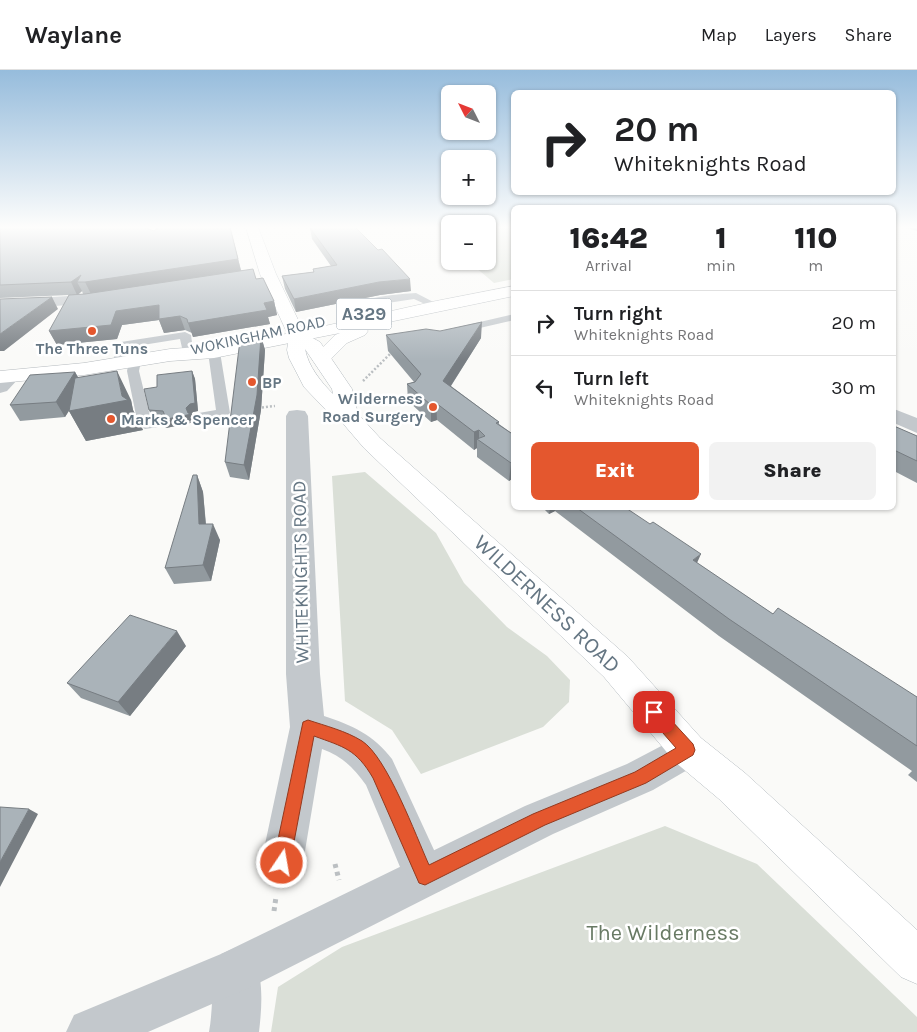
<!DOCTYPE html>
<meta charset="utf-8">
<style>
body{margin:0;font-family:Karla,sans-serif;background:#f2f2f2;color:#202124;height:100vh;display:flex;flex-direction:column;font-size:19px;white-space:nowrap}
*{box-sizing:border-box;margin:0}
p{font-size:16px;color:#757577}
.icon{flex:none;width:28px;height:28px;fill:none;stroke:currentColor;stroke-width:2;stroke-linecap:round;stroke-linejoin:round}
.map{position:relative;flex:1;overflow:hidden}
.panel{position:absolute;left:511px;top:135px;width:385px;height:305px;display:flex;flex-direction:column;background:#fff;border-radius:8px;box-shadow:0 1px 4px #0004}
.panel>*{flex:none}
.banner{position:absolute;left:511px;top:20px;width:385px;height:105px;border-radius:8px;box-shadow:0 1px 4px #0004;background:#fff;color:#202124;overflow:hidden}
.needle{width:32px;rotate:312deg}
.fabs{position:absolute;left:441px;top:15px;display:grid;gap:10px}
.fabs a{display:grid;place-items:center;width:55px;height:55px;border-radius:8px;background:#fff;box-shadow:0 1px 4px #0004;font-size:25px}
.pin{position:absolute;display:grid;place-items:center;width:42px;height:42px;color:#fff;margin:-21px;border-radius:10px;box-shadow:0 2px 8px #0006}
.me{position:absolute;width:55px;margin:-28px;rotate:12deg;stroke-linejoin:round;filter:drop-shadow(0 0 4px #0008)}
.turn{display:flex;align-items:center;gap:18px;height:105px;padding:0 20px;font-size:22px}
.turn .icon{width:65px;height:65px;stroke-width:2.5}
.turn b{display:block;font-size:35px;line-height:42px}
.eta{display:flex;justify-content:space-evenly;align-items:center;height:85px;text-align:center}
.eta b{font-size:30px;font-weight:800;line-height:35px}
.action{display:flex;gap:10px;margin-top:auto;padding:10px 20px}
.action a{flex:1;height:58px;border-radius:8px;background:#e4572e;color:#fff;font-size:20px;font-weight:800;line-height:58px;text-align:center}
.action a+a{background:#f2f2f2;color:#202124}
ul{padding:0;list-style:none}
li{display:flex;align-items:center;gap:15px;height:65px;padding:0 20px;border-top:1px solid #e0e0e0}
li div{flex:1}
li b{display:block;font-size:19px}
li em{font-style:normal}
header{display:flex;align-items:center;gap:30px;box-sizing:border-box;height:70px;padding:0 25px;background:#fff;border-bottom:1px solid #e0e0e0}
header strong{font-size:24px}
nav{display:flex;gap:28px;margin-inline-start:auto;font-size:18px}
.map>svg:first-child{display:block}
.green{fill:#dadfd7}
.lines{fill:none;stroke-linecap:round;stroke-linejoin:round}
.secondary-casing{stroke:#b3babf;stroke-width:1}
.primary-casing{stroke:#b5babe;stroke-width:1}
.path-far1{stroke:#bbbfc2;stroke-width:2.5;stroke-dasharray:2 2;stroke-linecap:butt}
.path{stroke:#bbbfc2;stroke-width:5;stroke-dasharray:4 4;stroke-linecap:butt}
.service{fill:#c3c8cc;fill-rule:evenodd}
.minor{fill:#c3c8cc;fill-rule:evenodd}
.tertiary{fill:#c3c8cc;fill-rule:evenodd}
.secondary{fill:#fff;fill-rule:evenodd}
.primary{fill:#fff;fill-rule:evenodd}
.wall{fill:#929a9f;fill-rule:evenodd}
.shaded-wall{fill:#777d82}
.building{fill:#aab3b9;stroke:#777d82}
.route{fill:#e4572e;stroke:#94391e}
.poi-dot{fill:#e4572e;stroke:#fff;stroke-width:2}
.labels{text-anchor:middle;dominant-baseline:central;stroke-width:5;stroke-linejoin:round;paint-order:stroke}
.far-street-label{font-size:16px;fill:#657683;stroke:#fff}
.far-poi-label{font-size:16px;font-weight:bold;fill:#657683;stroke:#fff;text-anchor:start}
.shield{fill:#fff;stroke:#939fa8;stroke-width:1}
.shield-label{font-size:18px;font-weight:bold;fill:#657683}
.street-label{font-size:19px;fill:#657683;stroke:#fff}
.near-street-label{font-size:22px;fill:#657683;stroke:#fff}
.near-park-label{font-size:22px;fill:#687a64;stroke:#fff}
</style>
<header>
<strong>Waylane</strong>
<nav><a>Map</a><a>Layers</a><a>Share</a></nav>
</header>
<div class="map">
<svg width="917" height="962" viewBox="0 0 917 962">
<rect width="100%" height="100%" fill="#fafaf8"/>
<path class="green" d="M488,157H514V209L494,213L468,191H488Z
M365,402L436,463L464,513L507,557L547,586L570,610L569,632L543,657L421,704L392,660L345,631L332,406Z
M665,756L757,794L917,947V962H271L278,917L342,877Z"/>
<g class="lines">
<defs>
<path id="secondary" d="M246,157H258L276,204L302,258L305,264L320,272L352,319L358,344L380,368L628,587L701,668L745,703L917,860V914L901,907L719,729L675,692L604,607L364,378L340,350L326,340L304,317L289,288L287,280L289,267L260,204ZM305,279L332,319L333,324C321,312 308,296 305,279Z"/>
<path id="primary" d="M514,216V226L365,257L368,261L365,265L347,273L328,292L321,294L314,292L312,288L335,265L340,263L214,288L170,291L84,305L0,313V301L84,293L170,279L214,276L298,262L436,231Z"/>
</defs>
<use href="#secondary" class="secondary-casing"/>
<use href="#primary" class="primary-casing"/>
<path class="path-far1" d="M363,311L392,282
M258,338L275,336"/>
<path class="path" d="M335,794L339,810
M274,841L276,827"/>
<path class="service" d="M416,223L441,236L436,239L414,229L361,237L360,239L361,245L360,247L356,248L351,245L349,238C359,227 400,224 416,223Z
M514,244V250L458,263L452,260L454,258Z
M185,262L191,265L193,280L191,282H183L180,269L130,277L121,297L117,298L111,294L121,272Z
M214,278L220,282L230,343C224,350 202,352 193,350L191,347L193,344L216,340L208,282Z
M135,287L141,291L139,301L151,350H165L167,353L165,356L145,359L138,355L127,301L129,291Z"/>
<path class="minor" d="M103,224L109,226L111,229L109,232L0,240V230Z
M10,301L17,303L20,307L7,321L0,323V306Z
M894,339L917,348V363L894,353Z
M297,340L305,341L308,346L320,604L324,646C352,655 374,665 392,689L446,806L440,821L425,827L410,821L366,715C354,698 342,686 322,679L303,793L297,808L282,814L267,808L261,793L290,657L286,604V346L289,341Z
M237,877L253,884C264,908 262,936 259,962H209C214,935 210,909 221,884Z"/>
<path class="tertiary" d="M688,662L701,668L706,680L701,692L653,720L553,764L253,916L148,962H66L74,945L221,884L525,736L627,694Z"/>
<use href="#secondary" class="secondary"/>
<use href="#primary" class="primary"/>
</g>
<path class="wall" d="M0,157L154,161L156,159L153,157H215L216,158L230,157L241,200L256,209L274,231L277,245L268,247L270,254L193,267L192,263L185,260L164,263L159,250L122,255L117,269L57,275L49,261L69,225L0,228ZM82,221L83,224L78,225Z
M903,157H917V161Z
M310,158L411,221L380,225L296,242L285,219L282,206L313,202V199L331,196L312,169Z
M440,261L481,268L451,316L499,352V354L514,365V410L512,409L509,411L477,387V378L474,380L437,350L431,352L408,331L407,314L414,312L388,281L386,265Z
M261,266L265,280L261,340L249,410L230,407L225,392Z
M192,301L195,309L198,341L193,342L191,344L195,352L166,358L162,350L163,349L152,348L149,340L157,317Z
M75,302L78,307L131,330L133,340L143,360L86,371L69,341L65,347L20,351L10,335Z
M894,356L917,366V413L894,401Z
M197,405L203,422L206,454L220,470L211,511L174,514L165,498Z
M543,438H626L697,493L773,544L917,627V712L908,705L912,701L719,566L555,441L549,444Z
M186,576L130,646L81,628L67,613Z"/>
<path class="shaded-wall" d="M230,157L241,201L91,224L85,212Z
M81,205L77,212L82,221L77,225L71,212Z
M410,209L411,221L380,225L296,242L294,229L379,212Z
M52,227L58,239L4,281H0V264Z
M274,231L277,245L268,247L270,254L193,267L188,253L264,233Z
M159,235L180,246L185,260L164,263L159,250L122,255L117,269L57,275L49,261L116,241Z
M482,252L481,268L443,328V311Z
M261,266L265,280L261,340L249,410L244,395Z
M117,301L131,330L133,340L143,360L86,371L69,341L122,326Z
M192,301L195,309L198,341L193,342L191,344H192L195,352L166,358L162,350L186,338Z
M75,302L83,317L65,347L56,332Z
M436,333L437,350L431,352V335Z
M479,360V370L477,369V378L474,380V362Z
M514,392L512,409L509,411L511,393Z
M197,405L203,422L207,470L199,454Z
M550,438H556L555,441L549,444Z
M213,454L220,470L211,511L203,495Z
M701,484L693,502V490Z
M177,561L186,576L130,646L118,632Z
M29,739L38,744L0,817V792Z"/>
<path class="building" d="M0,157H143L154,161L160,157H215L216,158L230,157L238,189L85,212H77L81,205L71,212L0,215Z
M320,157H355L378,180L382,179L410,209L379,212L294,229L282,206L314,202L313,199L337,195L310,158Z
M253,199L256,209L263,208L274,231L264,233L267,240L188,253L187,249L180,246L159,249V235L116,241L111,255L49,261L69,225L85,224Z
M52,227L0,264V229Z
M482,252L443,311L499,352L496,353L514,365V392L511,393L477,369L485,366L479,360L474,362L436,333L431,335L407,314L415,312L421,304L386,265L426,259L440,261Z
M261,266L257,325L244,395L225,392L240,270Z
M117,301L122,326L128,330L69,341L75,308Z
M192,301L195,333L190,334L186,338L188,343L192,344L162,350L165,346L163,341L149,340L144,319L157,317V305Z
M75,302L56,332L10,335L30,305Z
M894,356L917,366V391L894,380Z
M193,405H197L199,454H213L203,495L165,498Z
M577,438H626L650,454L653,452L701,484L693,490L773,544L778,538L917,627V676L729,549Z
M130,545L177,561L118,632L67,613Z
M0,737L29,739L0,792Z"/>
<linearGradient id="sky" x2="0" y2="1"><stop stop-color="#96bcdc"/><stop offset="0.54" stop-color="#fdfdfc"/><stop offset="1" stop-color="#fdfdfc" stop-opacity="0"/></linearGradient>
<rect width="917" height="291" fill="url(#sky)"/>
<path class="route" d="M654,635L659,637L693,674L695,680L693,685L646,713L545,755L425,815L419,813L373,708C356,679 344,677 314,666L290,793L288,799L282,802L276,799L273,793L303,652L308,650C326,656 346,661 362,671C387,687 416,766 429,795L533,744L635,702L676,678L649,647L647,642L649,637Z"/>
<g class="poi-dot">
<circle cx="92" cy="261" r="5"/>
<circle cx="252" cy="312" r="5"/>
<circle cx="433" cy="337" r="5"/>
<circle cx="111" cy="349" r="5"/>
</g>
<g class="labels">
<g class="far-street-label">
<text transform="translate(258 265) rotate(-12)">WOKINGHAM ROAD</text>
</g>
<g class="far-poi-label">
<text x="92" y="278" text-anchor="middle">The Three Tuns</text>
<text x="262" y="312">BP</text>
<text x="423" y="328" text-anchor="end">Wilderness<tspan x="423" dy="18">Road Surgery</tspan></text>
<text x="121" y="349">Marks &amp; Spencer</text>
</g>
<rect class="shield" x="336.5" y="228.5" width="55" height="31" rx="4"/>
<g class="shield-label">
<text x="364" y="244">A329</text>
</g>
<g class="street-label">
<text transform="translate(301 502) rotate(-91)">WHITEKNIGHTS ROAD</text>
</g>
<g class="near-street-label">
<text transform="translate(547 534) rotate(43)">WILDERNESS ROAD</text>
</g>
<g class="near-park-label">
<text x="663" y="863">The Wilderness</text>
</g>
</g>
</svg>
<div class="fabs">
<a><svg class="needle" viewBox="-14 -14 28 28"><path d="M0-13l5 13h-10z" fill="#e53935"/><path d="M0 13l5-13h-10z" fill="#757577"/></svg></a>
<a>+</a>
<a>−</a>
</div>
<div class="pin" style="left:654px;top:642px;background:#d93025"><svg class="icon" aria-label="arrive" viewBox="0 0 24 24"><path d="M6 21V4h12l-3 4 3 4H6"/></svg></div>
<svg class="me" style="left:282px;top:793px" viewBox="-20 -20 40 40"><circle r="17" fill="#e4572e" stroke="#fff" stroke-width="3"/><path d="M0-11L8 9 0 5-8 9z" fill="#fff"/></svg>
<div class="banner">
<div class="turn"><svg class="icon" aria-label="right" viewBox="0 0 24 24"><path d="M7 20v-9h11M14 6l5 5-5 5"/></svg><div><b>20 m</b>Whiteknights Road</div></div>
</div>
<section class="panel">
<div class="eta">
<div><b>16:42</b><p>Arrival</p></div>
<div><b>1</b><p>min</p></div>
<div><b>110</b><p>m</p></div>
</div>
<ul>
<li><svg class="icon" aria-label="right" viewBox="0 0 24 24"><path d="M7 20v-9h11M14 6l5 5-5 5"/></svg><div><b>Turn right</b><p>Whiteknights Road</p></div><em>20 m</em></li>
<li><svg class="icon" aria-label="left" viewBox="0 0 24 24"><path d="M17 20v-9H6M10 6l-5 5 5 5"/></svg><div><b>Turn left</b><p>Whiteknights Road</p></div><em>30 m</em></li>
</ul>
<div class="action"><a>Exit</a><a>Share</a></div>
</section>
</div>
